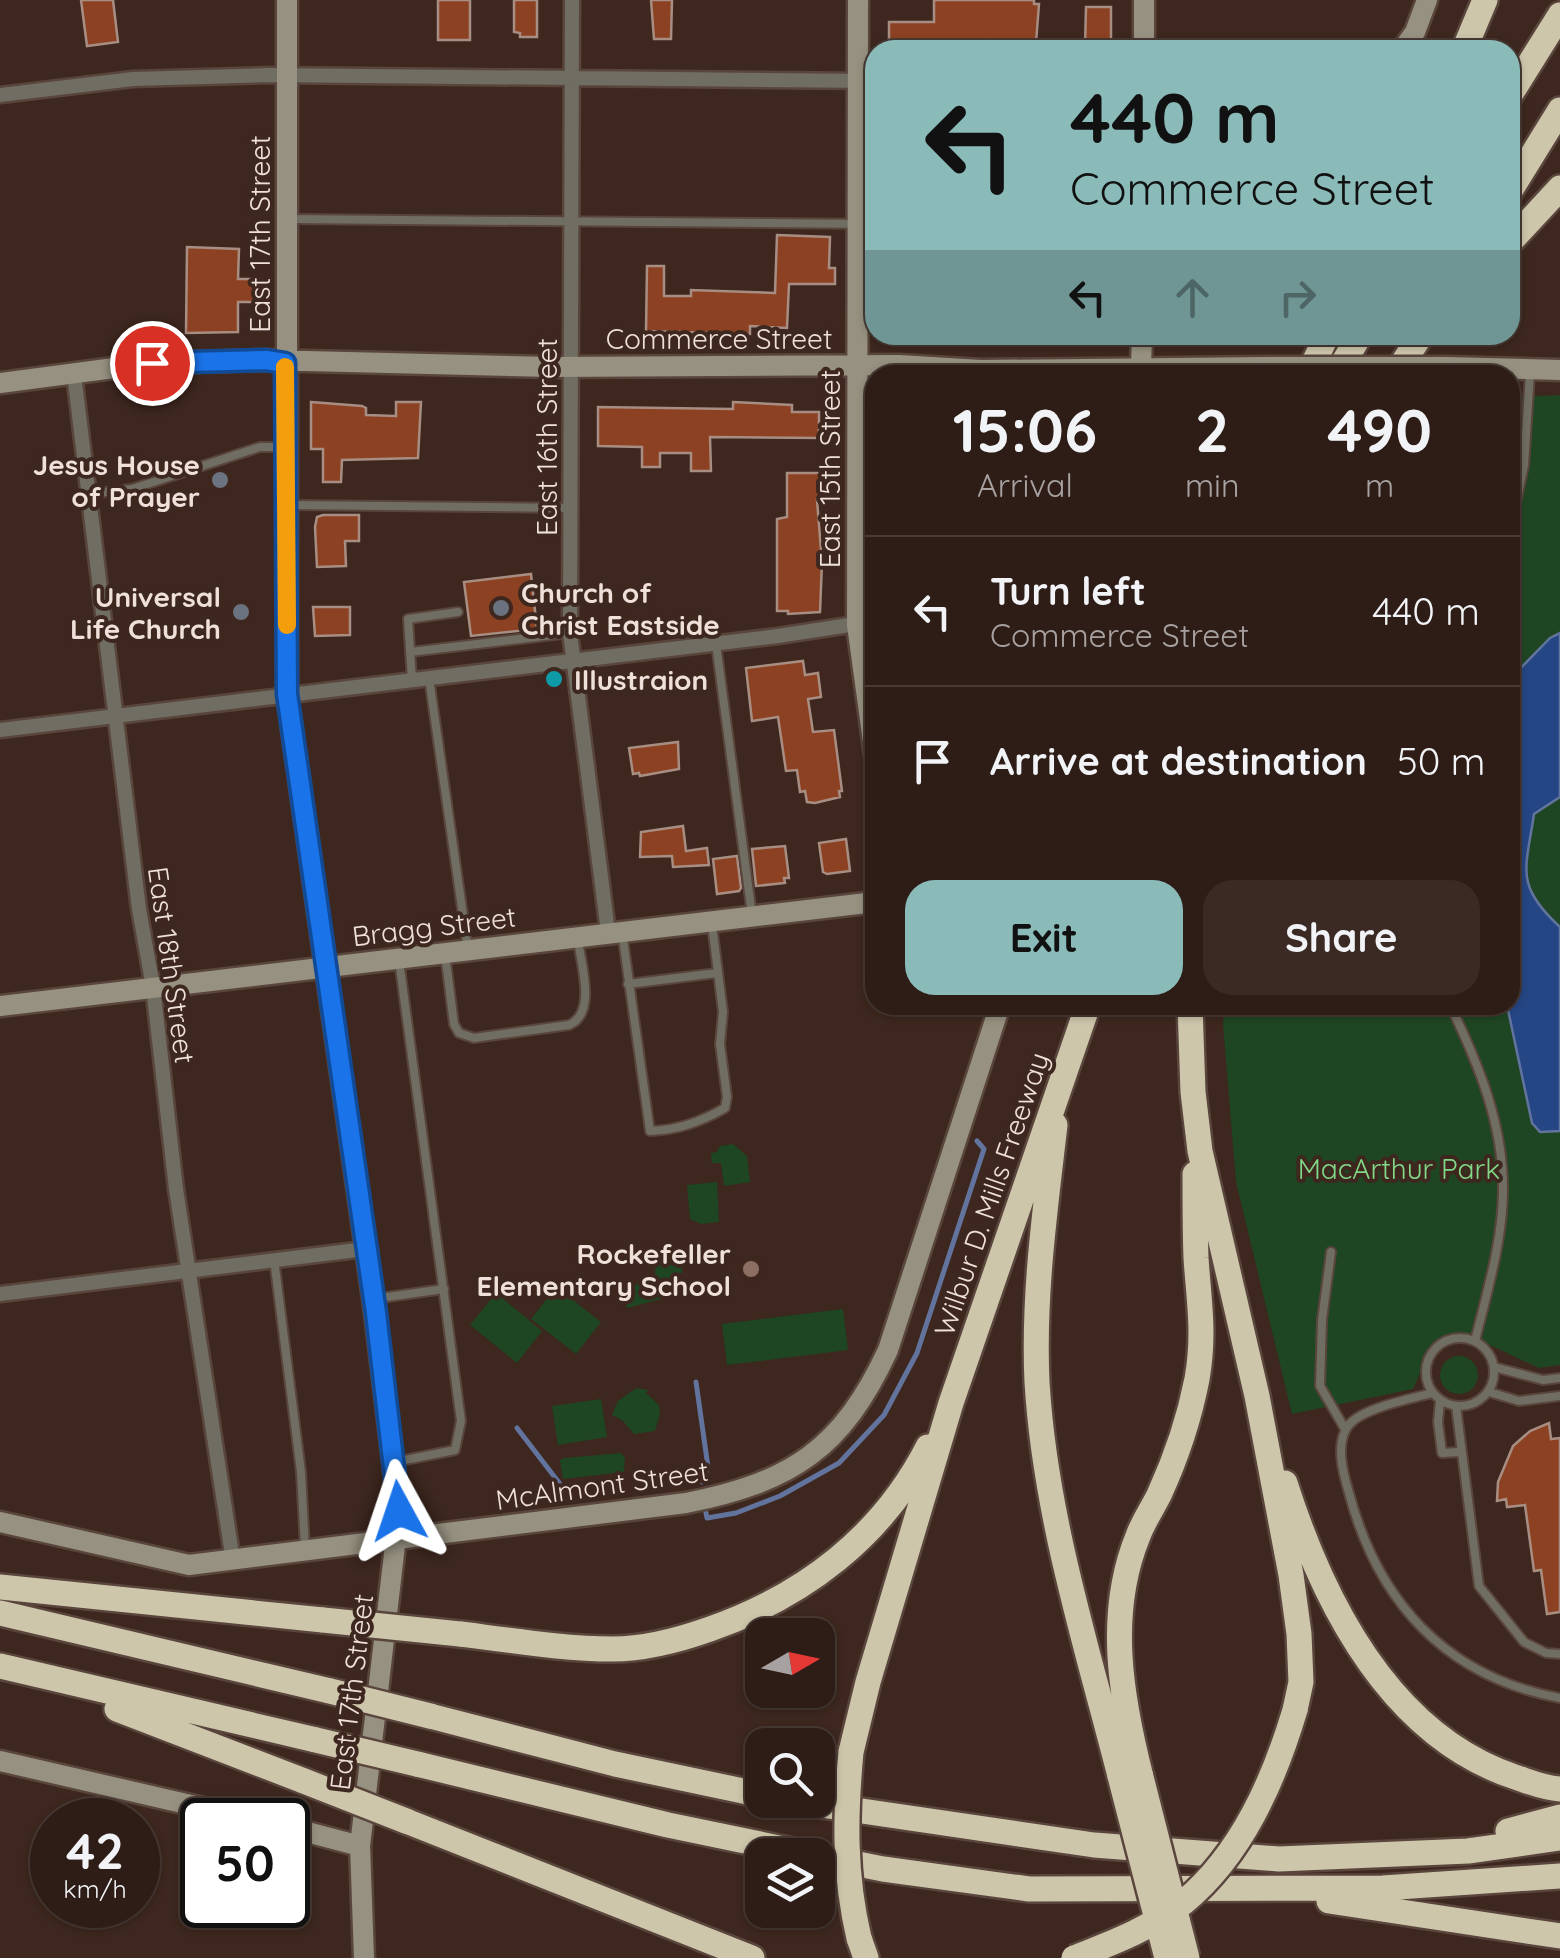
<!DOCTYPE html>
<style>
body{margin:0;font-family:Quicksand,sans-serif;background:#3a2a23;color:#f1f3f6;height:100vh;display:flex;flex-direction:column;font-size:38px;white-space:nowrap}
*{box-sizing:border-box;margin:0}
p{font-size:32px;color:#a7a2a1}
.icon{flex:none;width:55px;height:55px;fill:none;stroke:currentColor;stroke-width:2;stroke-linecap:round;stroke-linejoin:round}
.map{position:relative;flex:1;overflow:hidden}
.details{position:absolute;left:865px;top:365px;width:655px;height:650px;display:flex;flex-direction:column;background:#2e1d16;border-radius:30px;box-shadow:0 2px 8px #0004,0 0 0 2px #493b35}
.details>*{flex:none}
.hud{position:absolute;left:865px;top:40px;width:655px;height:305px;border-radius:30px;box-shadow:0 2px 8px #0004,0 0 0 2px #493b35;background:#8bbbb9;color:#111;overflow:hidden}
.needle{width:65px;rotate:81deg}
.tools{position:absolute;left:745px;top:1618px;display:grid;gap:20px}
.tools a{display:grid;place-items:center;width:90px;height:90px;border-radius:20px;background:#2e1d16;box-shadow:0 2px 8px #0004,0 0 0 2px #493b35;font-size:50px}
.speed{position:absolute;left:30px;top:1798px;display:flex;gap:20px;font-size:50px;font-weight:700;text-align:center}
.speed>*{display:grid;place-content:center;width:130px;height:130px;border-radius:50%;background:#2e1d16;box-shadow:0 2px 8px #0004,0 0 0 2px #493b35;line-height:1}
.speed small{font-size:25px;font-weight:400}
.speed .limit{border:5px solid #111;border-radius:15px;background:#fff;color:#111}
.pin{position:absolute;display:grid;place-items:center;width:85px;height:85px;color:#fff;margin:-42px;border:5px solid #fff;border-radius:50%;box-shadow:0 2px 10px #0007}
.me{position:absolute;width:110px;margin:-55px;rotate:355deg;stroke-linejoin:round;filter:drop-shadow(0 0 8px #0008)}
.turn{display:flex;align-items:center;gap:35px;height:210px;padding:0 40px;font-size:45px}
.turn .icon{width:130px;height:130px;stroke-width:2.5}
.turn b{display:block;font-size:70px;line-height:85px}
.lanes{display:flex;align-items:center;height:95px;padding:0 40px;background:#0003;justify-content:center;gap:50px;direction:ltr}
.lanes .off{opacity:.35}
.eta{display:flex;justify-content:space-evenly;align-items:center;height:170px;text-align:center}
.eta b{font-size:60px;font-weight:800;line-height:70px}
.primary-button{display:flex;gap:20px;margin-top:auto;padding:20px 40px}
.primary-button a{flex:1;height:115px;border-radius:30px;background:#8bbbb9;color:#111;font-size:40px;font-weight:800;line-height:115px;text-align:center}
.primary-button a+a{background:#3a2a23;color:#f1f3f6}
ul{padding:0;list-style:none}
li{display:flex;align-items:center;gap:30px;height:150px;padding:0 40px;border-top:2px solid #493b35}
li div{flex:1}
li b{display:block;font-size:38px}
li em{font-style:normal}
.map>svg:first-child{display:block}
.green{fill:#1f4623}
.water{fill:#254684;stroke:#62749e;stroke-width:2.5}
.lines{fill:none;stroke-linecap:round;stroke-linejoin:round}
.stream{stroke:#62749e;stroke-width:5}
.building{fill:#8c4222;stroke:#a88d82;stroke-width:2.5}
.lane-casing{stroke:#59453c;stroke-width:12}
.street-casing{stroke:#59453c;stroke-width:19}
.secondary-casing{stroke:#59453c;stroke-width:25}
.highway-casing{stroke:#59453c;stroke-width:30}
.lane{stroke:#706d62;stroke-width:8}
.street{stroke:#706d62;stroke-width:14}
.secondary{stroke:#969180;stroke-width:20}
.highway{stroke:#cec6ab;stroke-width:25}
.secondary-bridge-casing{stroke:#59453c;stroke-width:25;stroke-linecap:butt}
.highway-bridge-casing{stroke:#59453c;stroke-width:30;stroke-linecap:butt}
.secondary-bridge{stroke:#969180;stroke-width:20}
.highway-bridge{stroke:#cec6ab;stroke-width:25}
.route-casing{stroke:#114b97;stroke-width:25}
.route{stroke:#1a73e8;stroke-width:18}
.slow{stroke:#f59e0b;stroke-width:18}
.worship-dot{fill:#6b7280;stroke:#3d271e;stroke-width:4}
.culture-dot{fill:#0f9aa8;stroke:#3d271e;stroke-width:4}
.education-dot{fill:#8d6e63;stroke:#3d271e;stroke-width:4}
.labels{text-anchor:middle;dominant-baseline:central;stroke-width:8;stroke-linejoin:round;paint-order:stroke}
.street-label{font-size:28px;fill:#efe0da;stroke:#3d271e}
.poi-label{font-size:28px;font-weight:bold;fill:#efe0da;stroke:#3d271e;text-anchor:end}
.park-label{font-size:28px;fill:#81d988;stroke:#3d271e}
</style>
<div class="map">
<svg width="1560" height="1958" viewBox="0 0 1560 1958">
<rect width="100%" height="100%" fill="#3d271e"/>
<path class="green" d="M1560,395V1365L1539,1368L1462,1332L1438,1342L1424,1355L1423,1366L1413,1389L1292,1414L1236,1182L1223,1024L1225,1005H1510V397Z
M733,1144L747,1156L750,1182L724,1186L721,1163H712L711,1153L717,1152L720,1146Z
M717,1182L719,1222L701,1224L690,1219L687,1185Z
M656,1255L682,1256V1273H676L675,1282H662L655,1276Z
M656,1280L661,1299L627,1308L622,1288Z
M556,1287L601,1322L576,1354L531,1319Z
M496,1293L542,1331L517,1363L470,1325Z
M843,1309L848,1350L727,1365L722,1324Z
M1440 1375a19 19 0 1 1 38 0a19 19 0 1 1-38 0Z
M636,1388L648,1390L646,1393L659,1405L660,1414L655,1431L634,1434L622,1420L612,1415L618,1401Z
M601,1399L607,1437L558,1445L552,1406Z
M621,1453L625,1458L624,1472L563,1479L560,1460L564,1458Z"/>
<path class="water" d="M1560,633V797L1534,814C1526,869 1514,885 1560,927V1131L1540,1132L1532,1123L1507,1005H1510V679L1550,638Z"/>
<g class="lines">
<path class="stream" d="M696,1382L708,1467L702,1482
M517,1428L560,1484L567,1498
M706,1513L707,1518L736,1513L780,1496L839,1463L884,1415L917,1353L984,1149L977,1141"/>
</g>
<path class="building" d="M81,0H113L118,42L87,46Z
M438,0H470V40H438Z
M514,0H537V37H520V33L514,32Z
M651,0H672L671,39H654Z
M934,0H1034V4H1039L1036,43L991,39V49L889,44V22H934Z
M1086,7H1111V50L1085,47Z
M777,235L830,237L829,268H835V284H789L787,328L750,326V334L646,331L647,266H664V296H691V290L775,293Z
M187,247L239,249L238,279H260V302H238V332L186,333Z
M311,402L362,406L366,408V415L396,416V402H421L418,458L342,460L341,482H323V449H311Z
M733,402L792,405V412H819V438L710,437L711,471H691V453H660V467H642V447L598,446V407L733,409Z
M787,473H827L828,500H817L822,562L820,612L788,614V611H777V519L787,517Z
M323,515H359V541H345L346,566L317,567L315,527L317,517Z
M531,574L537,629L471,636L464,582Z
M313,607H350V635L315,636Z
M803,661L805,675L818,673L821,697L808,699L813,732L834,730L842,791H839L840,797L815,803L807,802L805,791L800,792L797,770L786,771L778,717L752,721L746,668Z
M678,742L679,769L640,776L639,773L633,774L629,748Z
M683,826L686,851L707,848L709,865L673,867L672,856L640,857L641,832Z
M846,839L850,871L827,874L823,872L819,843Z
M785,846L789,878H784L785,883L756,886L752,849Z
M737,856L741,888L739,891L717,894L713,859Z
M1549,1423L1551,1439L1560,1438V1612L1547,1614L1541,1570L1534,1571L1525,1505L1507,1507L1506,1499L1497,1501L1498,1482L1513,1446L1530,1431Z"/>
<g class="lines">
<defs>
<path id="lane" d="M290,219L875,224
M87,494L132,489L260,447H286
M290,505L570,508
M1510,532L1524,465L1530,373
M716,644L752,915
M410,652L570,633
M429,678L468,950
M412,680L408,619L458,612
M622,932L650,1131C678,1130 700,1122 725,1108L727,1097L720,1044L723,1012L712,925
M445,954L454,1024L459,1033L474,1038L569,1025C597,1013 581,965 578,940
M628,984L717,973
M1450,1005C1478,1063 1503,1123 1503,1189C1503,1240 1487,1292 1475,1341
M1331,1252L1322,1320L1320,1386L1345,1429
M274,1259L301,1472L305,1548
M373,1299L444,1289
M1426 1372a34 34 0 1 1 68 0a34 34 0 1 1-68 0Z
M1494,1367L1543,1380L1560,1378
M1489,1392L1519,1401L1560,1396
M1432,1393C1411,1399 1361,1408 1348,1426C1335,1444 1343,1473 1349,1493C1378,1602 1446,1677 1560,1698
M1440,1401L1438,1422L1442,1453L1459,1452
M1456,1406L1479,1586L1524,1642L1546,1653L1560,1654
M395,1462L455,1450L461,1421L399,960"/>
<path id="street" d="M572,0L570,633L608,932
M0,95L133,79L269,75L875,81
M74,374L139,909L153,987L176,1189L233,1561
M0,730L778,636L875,621
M0,1294L365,1249"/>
<path id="secondary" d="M287,0V695L375,1313L399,1511L360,1846L364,1958
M858,0L857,625L875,756
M1144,50V0
M1402,50L1415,32L1427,0
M1141,367L1142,335
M1446,367L1560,370
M0,383L152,363L266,360L552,367L899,365L981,370L1266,367
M0,1006L875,902
M0,1522L189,1565L686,1503C792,1482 842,1449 888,1350L1000,1005
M0,1761L256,1820
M288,1827L360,1846"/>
<path id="highway" d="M1464,50L1485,0
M1510,95L1560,15
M1510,191L1560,110
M1510,242L1560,188
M1308,375L1327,335
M1336,375L1360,335
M1395,375L1421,335
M1190,1005L1193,1092L1200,1151L1257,1396L1291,1575L1299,1634L1301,1682L1295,1710
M1055,1125C1045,1211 1033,1296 1037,1382C1045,1516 1087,1647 1120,1776
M1285,1483C1323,1602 1389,1735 1515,1777C1530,1782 1544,1788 1560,1789
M0,1587L323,1620
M0,1613L330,1691
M460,1634C510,1640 562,1649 613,1649C646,1649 679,1640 710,1629C804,1596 882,1537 928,1447
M0,1666L316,1740
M117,1709L304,1781
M430,1716L615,1764L762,1795
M851,1752L868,1682L951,1403L1088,1005
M417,1764L668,1825L813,1855
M1141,1777C1121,1698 1106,1614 1138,1536C1143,1522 1152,1509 1159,1495C1176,1458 1189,1420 1197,1379C1205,1333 1199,1303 1196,1258C1195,1230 1195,1201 1195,1174
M787,1800L1094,1845L1279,1859L1468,1851L1560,1838
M406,1821L752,1958
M1508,1831L1560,1817
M818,1856L883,1869L1029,1889L1383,1888L1560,1876
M1329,1901L1560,1936
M859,1938L866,1958"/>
</defs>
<use href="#lane" class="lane-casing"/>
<use href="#street" class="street-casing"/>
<use href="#secondary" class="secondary-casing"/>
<use href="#highway" class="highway-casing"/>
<use href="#lane" class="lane"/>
<use href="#street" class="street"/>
<use href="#secondary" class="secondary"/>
<use href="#highway" class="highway"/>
<defs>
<path id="secondary-bridge" d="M1266,367H1446"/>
<path id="highway-bridge" d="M323,1620L460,1634
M330,1691L430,1716
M316,1740L417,1764
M851,1752C845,1816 844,1875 859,1938
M1120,1776L1167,1958
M1141,1777L1187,1958
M304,1781L406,1821
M1074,1958C1112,1943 1152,1928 1184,1902C1242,1854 1274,1780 1295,1710"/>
</defs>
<use href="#secondary-bridge" class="secondary-bridge-casing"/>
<use href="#highway-bridge" class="highway-bridge-casing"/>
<use href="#secondary-bridge" class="secondary-bridge"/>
<use href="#highway-bridge" class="highway-bridge"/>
</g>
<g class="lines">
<defs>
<path id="route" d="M152,363L266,360L285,363L287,694L376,1313L399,1511"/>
</defs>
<use href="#route" class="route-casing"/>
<use href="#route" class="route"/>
<path class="slow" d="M285,367L287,625"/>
</g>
<g class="worship-dot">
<circle cx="220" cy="480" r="10"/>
<circle cx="501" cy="608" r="10"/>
<circle cx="241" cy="612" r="10"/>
</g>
<circle class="culture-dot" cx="554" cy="679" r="10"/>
<circle class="education-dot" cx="751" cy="1269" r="10"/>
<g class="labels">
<g class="street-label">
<text transform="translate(259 234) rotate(-90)">East 17th Street</text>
<text x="719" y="338">Commerce Street</text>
<text transform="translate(546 437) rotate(-90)">East 16th Street</text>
<text transform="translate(829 469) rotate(-90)">East 15th Street</text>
<text transform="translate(434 926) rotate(-7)">Bragg Street</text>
<text transform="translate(172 965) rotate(82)">East 18th Street</text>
<text transform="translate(991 1194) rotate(-71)">Wilbur D. Mills Freeway</text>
<text transform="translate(602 1485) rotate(-8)">McAlmont Street</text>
<text transform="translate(351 1692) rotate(-83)">East 17th Street</text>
</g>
<g class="poi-label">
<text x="200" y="464">Jesus House<tspan x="200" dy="32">of Prayer</tspan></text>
<text x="521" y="592" text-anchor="start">Church of<tspan x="521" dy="32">Christ Eastside</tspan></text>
<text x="221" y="596">Universal<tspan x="221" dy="32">Life Church</tspan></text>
<text x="574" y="679" text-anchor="start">Illustraion</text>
<text x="731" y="1253">Rockefeller<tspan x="731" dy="32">Elementary School</tspan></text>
</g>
<g class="park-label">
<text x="1399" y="1168">MacArthur Park</text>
</g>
</g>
</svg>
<div class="tools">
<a><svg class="needle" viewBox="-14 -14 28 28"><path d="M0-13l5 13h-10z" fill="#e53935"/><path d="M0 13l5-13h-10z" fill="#a7a2a1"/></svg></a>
<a><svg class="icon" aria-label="search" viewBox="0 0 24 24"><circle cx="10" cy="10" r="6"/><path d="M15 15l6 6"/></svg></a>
<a><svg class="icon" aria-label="layers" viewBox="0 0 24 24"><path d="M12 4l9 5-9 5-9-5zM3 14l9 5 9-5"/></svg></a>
</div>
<div class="speed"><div>42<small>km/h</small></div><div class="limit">50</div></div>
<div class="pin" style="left:152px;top:363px;background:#d93025"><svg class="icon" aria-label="arrive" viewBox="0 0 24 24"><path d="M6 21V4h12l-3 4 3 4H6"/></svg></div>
<svg class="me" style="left:399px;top:1511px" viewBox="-20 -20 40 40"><path d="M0-17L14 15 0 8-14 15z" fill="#1a73e8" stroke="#fff" stroke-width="4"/></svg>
<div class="hud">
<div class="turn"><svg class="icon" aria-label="left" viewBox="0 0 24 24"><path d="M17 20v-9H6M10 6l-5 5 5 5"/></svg><div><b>440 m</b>Commerce Street</div></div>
<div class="lanes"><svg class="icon" aria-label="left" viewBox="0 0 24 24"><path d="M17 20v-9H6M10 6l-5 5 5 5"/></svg><svg class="icon off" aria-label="ahead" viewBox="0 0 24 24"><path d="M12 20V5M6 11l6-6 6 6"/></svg><svg class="icon off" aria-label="right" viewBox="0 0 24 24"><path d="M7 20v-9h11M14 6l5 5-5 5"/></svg></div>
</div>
<section class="details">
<div class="eta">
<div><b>15:06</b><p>Arrival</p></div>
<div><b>2</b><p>min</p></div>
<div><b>490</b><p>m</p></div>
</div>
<ul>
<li><svg class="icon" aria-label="left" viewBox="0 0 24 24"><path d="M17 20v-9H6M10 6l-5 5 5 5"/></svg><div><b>Turn left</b><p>Commerce Street</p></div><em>440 m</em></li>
<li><svg class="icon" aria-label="arrive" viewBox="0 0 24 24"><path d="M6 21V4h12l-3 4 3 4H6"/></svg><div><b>Arrive at destination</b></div><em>50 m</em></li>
</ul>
<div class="primary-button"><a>Exit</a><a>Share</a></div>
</section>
</div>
